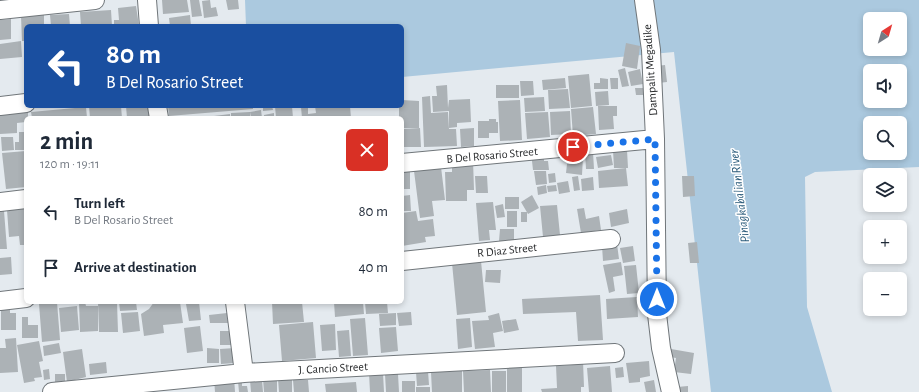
<!DOCTYPE html>
<meta charset="utf-8">
<style>
body{margin:0;font-family:"Alegreya Sans",sans-serif;background:#f2f2f3;color:#1f2937;height:100vh;display:flex;flex-direction:column;font-size:15px;white-space:nowrap}
*{box-sizing:border-box;margin:0}
p{font-size:13px;color:#747a83}
.icon{flex:none;width:22px;height:22px;fill:none;stroke:currentColor;stroke-width:2;stroke-linecap:round;stroke-linejoin:round}
.map{position:relative;flex:1;overflow:hidden}
.drawer{position:absolute;left:24px;top:116px;width:380px;height:188px;display:flex;flex-direction:column;background:#fff;border-radius:6px;box-shadow:0 2px 6px #0003}
.drawer>*{flex:none}
.hud{position:absolute;left:24px;top:24px;width:380px;height:84px;border-radius:6px;box-shadow:0 2px 6px #0003;background:#1a4fa0;color:#fff;overflow:hidden}
.needle{width:26px;rotate:37deg}
.controls{position:absolute;left:863px;top:12px;display:grid;gap:8px}
.controls a{display:grid;place-items:center;width:44px;height:44px;border-radius:6px;background:#fff;box-shadow:0 2px 6px #0003;font-size:20px}
.pin{position:absolute;display:grid;place-items:center;width:34px;height:34px;color:#fff;margin:-17px;border:2px solid #fff;border-radius:50%;box-shadow:0 1px 4px #0007}
.me{position:absolute;width:44px;margin:-22px;rotate:0deg;stroke-linejoin:round;filter:drop-shadow(0 0 3px #0008)}
.turn{display:flex;align-items:center;gap:14px;height:84px;padding:0 16px;font-size:18px}
.turn .icon{width:52px;height:52px;stroke-width:2.5}
.turn b{display:block;font-size:28px;line-height:34px}
.round{display:grid;place-items:center;flex:none;width:42px;height:42px;border-radius:6px;background:#f2f2f3}
.head{display:flex;align-items:center;justify-content:space-between;height:68px;padding:0 16px}
h1{font-size:24px;font-weight:700;line-height:30px}
ul{padding:0;list-style:none}
li{display:flex;align-items:center;gap:12px;height:56px;padding:0 16px}
li div{flex:1}
li b{display:block;font-size:15px}
li em{font-style:normal}
.map>svg:first-child{display:block}
.water{fill:#abc9df;fill-rule:evenodd}
.building{fill:#acb2b6}
.lines{fill:none;stroke-linecap:round;stroke-linejoin:round}
.minor-casing{stroke:#70767a;stroke-width:20}
.minor{stroke:#fff;stroke-width:18}
.route{stroke:#1a73e8;stroke-width:7;stroke-dasharray:0 12.6}
.labels{text-anchor:middle;dominant-baseline:central;stroke-width:3;stroke-linejoin:round;paint-order:stroke}
.street-label{font-size:12px;fill:#282a2c;stroke:#fff}
.water-label{font-size:13px;font-style:italic;fill:#295a7a;stroke:#fff}
</style>
<div class="map">
<svg width="919" height="392" viewBox="0 0 919 392">
<rect width="100%" height="100%" fill="#e4eaef"/>
<path class="water" d="M245,0H919V167L815,172L805,177L807,307L832,392H711L674,52L402,77V26H246ZM870,19H900V49H870ZM870,71H900V101H870ZM870,123H900V153H870Z"/>
<path class="building" d="M162,0H187L189,12L163,14Z
M190,0H199L202,16L192,17Z
M210,0L211,8L216,7L218,16L204,18L202,1Z
M226,0H238L239,9L228,10Z
M136,6L139,26H114V20H119L118,8Z
M111,10L112,26H81L80,12Z
M69,14L70,26H51L50,15Z
M44,15V26H26V41H22L21,16Z
M190,15L191,26H170L169,18Z
M11,19V39L0,40V20Z
M21,41L22,57L0,59V44Z
M626,43L640,46L637,69L622,66Z
M665,65L667,82L658,83L656,66Z
M625,68L629,86L622,87L618,70Z
M640,69L643,84L631,86L628,72Z
M589,74L592,106L571,108L568,76Z
M565,78L566,88L543,90L542,80Z
M600,78L608,79V89H594V83H600Z
M610,78H618V89H611Z
M520,81H533L534,95L521,96Z
M447,85L448,108L449,100L470,99L471,122L457,123V127L449,128V111L433,112L432,96H437L436,86Z
M496,85H519V98H496Z
M635,88H643V95H636Z
M568,89L570,108L549,109L548,90Z
M608,91L609,105L596,106L595,92Z
M430,96L431,113L448,112L449,129H456L457,146L424,147L422,97Z
M544,97L545,111L525,112L524,98Z
M402,100L419,101V128H402V118H399V106H402Z
M520,100L522,140L500,141L498,101Z
M89,106H121L122,118H90Z
M126,106H149L150,118H127Z
M168,106H253V109L169,116Z
M263,106H272L273,110L263,111Z
M275,106H292L293,118H276Z
M308,106V114L316,113L315,106H350L351,118H302L301,107Z
M598,106H617V116H613L614,129L599,130Z
M86,107L87,118H32L31,112Z
M593,107L596,134L573,136L571,109Z
M261,110L262,118H251L250,112Z
M570,111L571,134L551,135L550,112Z
M0,112H28V118H26V122L17,123V133L0,134Z
M250,112V118H231V113Z
M548,112L550,137L527,139L525,113Z
M274,113V118H264V115Z
M230,114V118H215L214,116Z
M489,119H496V122H498V133H489V138H478V121H489Z
M420,128L421,147H402V129Z
M474,128V146L461,147L460,129Z
M19,132H26V150H15V142H19Z
M1,137H13L14,150L2,151Z
M613,150H627L628,168H614Z
M26,151V187L6,189L2,153Z
M531,152L544,158V161H548L549,170H533Z
M585,152H593L594,169H586Z
M611,155L613,165L598,168L596,157Z
M575,156L583,157L582,175L566,173L567,164H575Z
M473,160L474,190H467V201H446L445,172H452V161Z
M402,167H410V189H402Z
M441,167L445,200L432,201L434,216L420,218L414,171Z
M626,168L628,186L599,188L598,171Z
M534,171H546L547,184L536,185Z
M555,173L556,182L549,183L548,174Z
M475,176H487L488,193H476Z
M578,176L580,190L574,191L572,177Z
M682,176H694L695,196L683,197Z
M593,177L594,190L582,191L581,179Z
M568,181L570,192L559,194L557,183Z
M546,185L547,193L538,195L537,187Z
M556,185L557,191L548,192L547,186Z
M410,195L411,211H402V196Z
M532,195L539,208L528,214L521,202Z
M505,197H519V209H505Z
M493,202L496,230H489L490,240L479,241L476,203Z
M503,204L505,217L497,218L495,206Z
M557,205L560,235L543,237L540,206Z
M26,206V245H20L19,236L9,237L7,210H16V207Z
M584,208L586,219L599,216L601,230L581,233L577,209Z
M627,209L629,223L611,227L609,213Z
M0,211H4L7,249H0Z
M416,211L418,221L433,219L435,236L425,237L426,242L402,246V213Z
M507,211H517V227H507Z
M521,212H527V222H521Z
M500,229H514V241H499Z
M697,242L699,263H690L688,243Z
M617,244L619,259L603,261L602,246Z
M633,246L635,261L623,263L620,248Z
M11,257L12,274L0,275V258Z
M481,261L486,312L457,315L452,263Z
M621,262L623,275L613,277L615,291L609,293L603,265Z
M636,265L639,293L627,294L624,266Z
M486,270H501L500,283L485,282Z
M600,295L603,340L578,341L576,312L523,314L522,299Z
M637,297L638,317L607,319L606,299Z
M57,302L60,340L42,342L39,304Z
M79,302H85L86,306H98V331L80,332Z
M98,302H117L118,332H99Z
M119,302H136L137,310L120,311Z
M154,302H180L183,323L163,325L164,333L144,336L141,314L149,309Z
M192,302H199L201,320L189,321L186,304Z
M272,302H302L304,322L273,324Z
M334,302H363L364,314L335,317Z
M365,302H387L388,313L366,314Z
M77,306L79,330L61,332L59,308Z
M1,307H10V313H16V330H1Z
M138,312L140,331L123,333L121,313Z
M411,312L412,325L399,326L397,313Z
M227,313L228,323H210L209,315Z
M396,313V325L380,326L379,314Z
M499,313L503,331L493,333L495,347L475,349L472,321L489,320L488,316Z
M22,317H28V325H38V338H22Z
M365,318L368,355L353,356L350,319Z
M470,318L472,347L458,349L456,319Z
M516,319L519,330L504,333L502,321Z
M313,322L316,358L282,361L279,325Z
M335,324L336,350L322,351L320,325Z
M200,326L203,351L187,353L184,328Z
M396,327L398,351L381,353L379,328Z
M349,330L351,356L339,357L337,331Z
M220,331H233V345H220Z
M16,338L18,372L0,373V348H6L5,339Z
M39,341L43,361L39,362L42,377L34,378L35,381L24,383L17,345Z
M59,343L61,353L44,356L43,346Z
M207,348L219,349V363H207Z
M235,348V363L221,364L220,349Z
M82,349L86,377L67,382L63,352Z
M671,349L694,353L691,374L674,372L676,358L670,357Z
M583,361L584,387H581V392H542L541,389L557,388L556,366L573,365V362Z
M649,361L650,376L640,378V382L629,383L626,363Z
M106,362L107,373L90,375L89,364Z
M507,364H522V392H507Z
M610,366L612,392H589L587,368Z
M623,367L624,377L616,378L615,368Z
M49,369L50,379L44,380L43,370Z
M490,370L491,392H464L463,371Z
M428,371L429,385L417,386L416,372Z
M462,371V392H432L431,372Z
M492,371H506V392H492Z
M369,373H383L384,392H370Z
M55,374H65V383L55,384Z
M385,374H398L399,392H386Z
M234,377L235,392H215L214,379Z
M263,379H277V392H264Z
M278,379H292V392H279Z
M242,380V386H247L248,392H239L238,381Z
M250,380H262L263,392H251Z
M293,380H308L309,392H294Z
M654,380L656,392H646L644,382Z
M402,381H415V392H402Z
M356,382L357,392H326L325,384Z
M688,386V392H678L677,387Z
M416,387H430V392H416Z"/>
<g class="lines">
<defs>
<path id="minor" d="M147,0L149,26
M644,0L651,50L655,139L657,314L661,348L671,392
M0,10L95,0
M0,106L26,103
M157,106L159,118
M402,163L655,139
M0,202L26,199
M402,261L611,239
M0,301L26,298
M235,302L244,373
M52,392L244,373L615,353"/>
</defs>
<use href="#minor" class="minor-casing"/>
<use href="#minor" class="minor"/>
</g>
<g class="lines">
<path class="route" d="M573,147L655,139L657,299"/>
</g>
<g class="labels">
<g class="street-label">
<text transform="translate(650 70) rotate(-94)">Dampalit Megadike</text>
<text transform="translate(492 155) rotate(-5)">B Del Rosario Street</text>
<text transform="translate(507 250) rotate(-6)">R Diaz Street</text>
<text transform="translate(333 368) rotate(-3)">J. Cancio Street</text>
</g>
<g class="water-label">
<text transform="translate(740 196) rotate(-97)">Pinagkabalian River</text>
</g>
</g>
</svg>
<div class="controls">
<a><svg class="needle" viewBox="-14 -14 28 28"><path d="M0-13l5 13h-10z" fill="#e53935"/><path d="M0 13l5-13h-10z" fill="#747a83"/></svg></a>
<a><svg class="icon" aria-label="sound" viewBox="0 0 24 24"><path d="M4 9h4l5-4v14l-5-4H4zM17 9q2 3 0 6"/></svg></a>
<a><svg class="icon" aria-label="search" viewBox="0 0 24 24"><circle cx="10" cy="10" r="6"/><path d="M15 15l6 6"/></svg></a>
<a><svg class="icon" aria-label="layers" viewBox="0 0 24 24"><path d="M12 4l9 5-9 5-9-5zM3 14l9 5 9-5"/></svg></a>
<a>+</a>
<a>−</a>
</div>
<div class="pin" style="left:573px;top:147px;background:#d93025"><svg class="icon" aria-label="arrive" viewBox="0 0 24 24"><path d="M6 21V4h12l-3 4 3 4H6"/></svg></div>
<svg class="me" style="left:657px;top:299px" viewBox="-20 -20 40 40"><circle r="17" fill="#1a73e8" stroke="#fff" stroke-width="3"/><path d="M0-11L8 9 0 5-8 9z" fill="#fff"/></svg>
<div class="hud">
<div class="turn"><svg class="icon" aria-label="left" viewBox="0 0 24 24"><path d="M17 20v-9H6M10 6l-5 5 5 5"/></svg><div><b>80 m</b>B Del Rosario Street</div></div>
</div>
<section class="drawer">
<div class="head"><div><h1>2 min</h1><p>120 m · 19:11</p></div><a class="round" style="background:#d93025;color:#fff"><svg class="icon" aria-label="close" viewBox="0 0 24 24"><path d="M6 6l12 12M18 6L6 18"/></svg></a></div>
<ul>
<li><svg class="icon" aria-label="left" viewBox="0 0 24 24"><path d="M17 20v-9H6M10 6l-5 5 5 5"/></svg><div><b>Turn left</b><p>B Del Rosario Street</p></div><em>80 m</em></li>
<li><svg class="icon" aria-label="arrive" viewBox="0 0 24 24"><path d="M6 21V4h12l-3 4 3 4H6"/></svg><div><b>Arrive at destination</b></div><em>40 m</em></li>
</ul>
</section>
</div>
